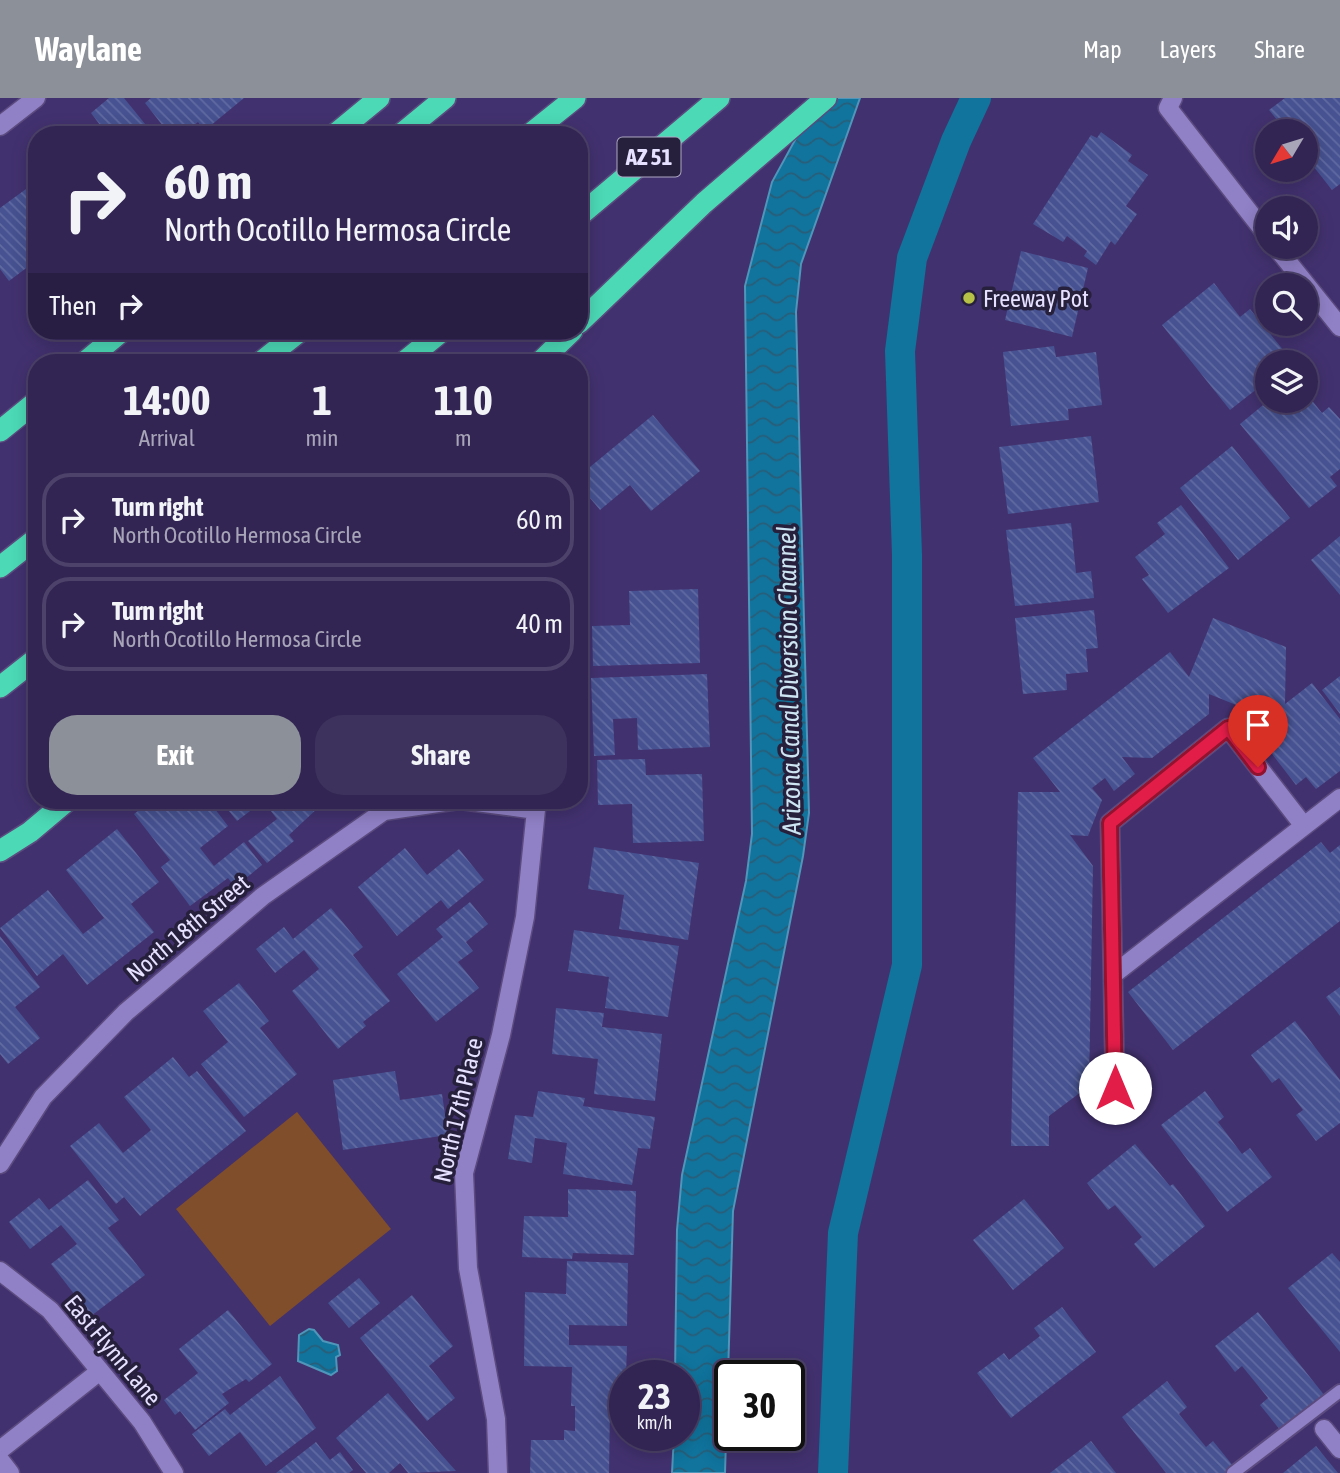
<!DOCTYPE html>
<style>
body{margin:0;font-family:"Asap Condensed",sans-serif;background:#3d315d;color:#f1f3f6;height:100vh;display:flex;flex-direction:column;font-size:26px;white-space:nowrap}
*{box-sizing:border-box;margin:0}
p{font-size:23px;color:#a8a5b8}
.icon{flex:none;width:38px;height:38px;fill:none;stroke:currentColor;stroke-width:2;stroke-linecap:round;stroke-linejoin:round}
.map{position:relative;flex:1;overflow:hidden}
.drawer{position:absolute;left:28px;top:256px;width:560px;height:455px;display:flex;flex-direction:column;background:#322553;border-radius:28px;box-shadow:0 4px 18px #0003,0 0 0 2px #4d426a}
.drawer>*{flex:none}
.hud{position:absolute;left:28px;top:28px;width:560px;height:214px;border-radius:28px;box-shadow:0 4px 18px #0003,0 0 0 2px #4d426a;background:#322553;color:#f1f3f6;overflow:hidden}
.needle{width:46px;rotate:232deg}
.tools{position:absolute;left:1255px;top:21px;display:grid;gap:14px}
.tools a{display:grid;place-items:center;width:63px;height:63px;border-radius:50%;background:#322553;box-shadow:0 4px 18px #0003,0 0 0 2px #4d426a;font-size:35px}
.speed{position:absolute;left:609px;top:1262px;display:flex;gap:14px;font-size:35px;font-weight:700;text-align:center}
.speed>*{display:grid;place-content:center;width:91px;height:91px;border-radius:50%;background:#322553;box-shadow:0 4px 18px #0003,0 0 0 2px #4d426a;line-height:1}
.speed small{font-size:18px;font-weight:400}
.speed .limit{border:4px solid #111;border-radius:10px;background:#fff;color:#111}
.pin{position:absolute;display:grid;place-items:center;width:60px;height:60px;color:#fff;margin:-72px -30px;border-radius:50% 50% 50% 0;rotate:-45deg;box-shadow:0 0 7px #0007}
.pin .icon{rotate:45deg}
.me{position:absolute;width:77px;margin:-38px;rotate:0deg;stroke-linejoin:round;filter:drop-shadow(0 0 5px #0008)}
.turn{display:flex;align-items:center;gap:24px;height:147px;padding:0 21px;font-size:32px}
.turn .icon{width:91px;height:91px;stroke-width:2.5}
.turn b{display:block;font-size:49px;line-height:60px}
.then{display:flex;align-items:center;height:66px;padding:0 21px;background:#0003;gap:14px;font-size:26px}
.eta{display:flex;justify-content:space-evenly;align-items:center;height:119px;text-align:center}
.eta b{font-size:42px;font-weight:700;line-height:49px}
.primary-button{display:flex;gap:14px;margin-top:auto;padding:14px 21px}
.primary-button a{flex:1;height:80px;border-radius:28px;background:#8c9099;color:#fff;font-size:28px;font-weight:700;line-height:80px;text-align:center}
.primary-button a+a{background:#3d315d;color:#f1f3f6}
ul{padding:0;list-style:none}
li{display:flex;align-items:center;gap:21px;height:94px;margin:0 14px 10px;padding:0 7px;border:4px solid #4d426a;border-radius:28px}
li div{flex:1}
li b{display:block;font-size:26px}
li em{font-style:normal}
header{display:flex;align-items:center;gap:42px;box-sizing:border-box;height:98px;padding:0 35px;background:#8c9099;color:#fff}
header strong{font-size:33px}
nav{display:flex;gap:38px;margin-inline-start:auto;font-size:24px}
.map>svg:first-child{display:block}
.pitch{fill:#814e2b}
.water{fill:url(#water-waves);stroke:#5095ba;stroke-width:2}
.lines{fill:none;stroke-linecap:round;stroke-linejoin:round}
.canal{stroke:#10749d;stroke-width:30}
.building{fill:url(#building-back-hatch)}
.lane-casing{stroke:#5b4b7f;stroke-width:16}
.street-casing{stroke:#5b4b7f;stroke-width:21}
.secondary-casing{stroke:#5b4b7f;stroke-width:21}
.highway-casing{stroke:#5b4b7f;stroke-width:24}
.lane{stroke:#9080c6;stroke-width:12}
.street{stroke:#9080c6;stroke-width:18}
.secondary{stroke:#9080c6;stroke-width:18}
.highway{stroke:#4cd9b6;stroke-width:21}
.route-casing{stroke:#92132f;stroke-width:18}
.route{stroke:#e11d48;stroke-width:12}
.poi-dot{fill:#b7c147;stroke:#27203c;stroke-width:2.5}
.labels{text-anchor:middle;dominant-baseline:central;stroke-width:7;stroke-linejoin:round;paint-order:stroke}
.shield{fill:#27203c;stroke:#ada7c4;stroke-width:2}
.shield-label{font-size:23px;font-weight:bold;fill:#e6e1ff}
.poi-label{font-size:24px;fill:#e6e1ff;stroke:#27203c;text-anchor:start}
.street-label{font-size:24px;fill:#e6e1ff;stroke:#27203c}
.water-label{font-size:26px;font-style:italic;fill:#cde5f3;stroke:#27203c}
</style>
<header>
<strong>Waylane</strong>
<nav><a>Map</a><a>Layers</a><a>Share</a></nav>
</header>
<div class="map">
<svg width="1340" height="1375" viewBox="0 0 1340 1375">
<defs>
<pattern id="water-waves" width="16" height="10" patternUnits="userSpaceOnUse" patternTransform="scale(1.75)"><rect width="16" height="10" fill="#10749d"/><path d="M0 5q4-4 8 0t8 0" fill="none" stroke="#285e79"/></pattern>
<pattern id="building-back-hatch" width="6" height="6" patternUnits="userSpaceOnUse" patternTransform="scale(1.75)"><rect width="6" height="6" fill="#465291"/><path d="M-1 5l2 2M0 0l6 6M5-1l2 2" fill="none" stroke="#616ba2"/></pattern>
</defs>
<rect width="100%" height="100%" fill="#42316f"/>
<path class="pitch" d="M297,1014L391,1131L270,1228L176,1111Z"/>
<path class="water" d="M818,0H860L801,166L796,214L809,715L803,758L733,1113L725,1375H672L674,1337H684V1278L675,1277L677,1132L682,1077L746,783L752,736L745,188L772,84Z
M309,1231L314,1232L323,1243L338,1247L340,1257L336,1259L337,1273L331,1277L298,1263L299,1237Z"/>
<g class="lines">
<path class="canal" d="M833,1375L843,1135L907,867V457L900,253L912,160L956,43L976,0"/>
</g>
<path class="building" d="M109,0H124L154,37H96L103,31L91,15Z
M151,0H244L204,33L198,24L182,37H170L145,5Z
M1285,0H1340V86L1332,92L1306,59V33H1286L1269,12Z
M1101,34L1132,57L1128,63L1148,77L1126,108L1137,116L1115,147L1111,143L1096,167L1084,158L1087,153L1067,138L1063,144L1033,126L1091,37L1097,40Z
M37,83V162L9,183L0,171V110Z
M1021,153L1088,170L1072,239L1005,222Z
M1214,185L1240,219L1250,211L1293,264H1267V283L1230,312L1162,227Z
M1054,248L1056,259L1096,254L1102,307L1068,311L1069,322L1011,328L1003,254Z
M1306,295L1322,315L1329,309L1340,321V371L1330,379L1337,388L1309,410L1240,326L1268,303H1306Z
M653,317L700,373L651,413L630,387L600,412L579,387V378Z
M1091,338L1099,404L1008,416L999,349Z
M1232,348L1290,420L1238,462L1180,390Z
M1181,407L1229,470L1168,515L1142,481L1149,477L1135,459L1165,436L1157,425Z
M1071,425L1076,475L1091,473L1094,500L1015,508L1006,432Z
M1340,438V497L1311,462Z
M698,491L700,565L593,568L592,528L630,527L629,493Z
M1094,512L1098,550L1086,551L1088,574L1066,576L1067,592L1023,596L1015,520Z
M1213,520L1286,549L1285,606L1312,585L1340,621V673L1316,691L1306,679L1296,687L1262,643L1274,634L1261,617L1209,596V616L1152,660L1122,659L1135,676L1114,693L1105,680L1092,690L1102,702L1088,738L1070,737L1093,768L1089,988L1049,1018V1048H1011L1018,694H1060L1033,660L1170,554L1189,579Z
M707,576L710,649L638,652L637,620L613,621L615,657L594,658L591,580Z
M1340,578V616L1322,592Z
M645,661L646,677L702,676L704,743L633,745L632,706L598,707L597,662Z
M152,702H208L228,728L200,750L214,768L244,744L262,767L235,789L228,780L190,808L161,769L170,762L134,716Z
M220,702H315L320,708L289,737L294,743L267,765L248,743L277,721L263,703L237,723Z
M323,702H341L330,711Z
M117,731L159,784L131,806L154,834L87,887L63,856L37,878L0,830L48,792L83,836L104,820L66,772Z
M1321,744L1330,755L1340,747V823L1173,952L1128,894Z
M594,749L699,765L688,842L619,831L624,797L588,791Z
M405,750L427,777L459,751L484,782L448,811L441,802L397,838L358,789Z
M470,804L488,826L466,844L473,853L458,864L479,890L436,924L397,876L443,839L436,831Z
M331,810L363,849L353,857L390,903L363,924L366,928L338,951L292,893L319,871L304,852L275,875L256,851L284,829L293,841Z
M574,832L679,848L668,919L605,910L609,879L568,873Z
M0,838L40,889L15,909L40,940L8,966L0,956Z
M239,885L269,923L260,930L297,976L244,1019L201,966L228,944L203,913Z
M1340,889V918L1326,899Z
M556,910L604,915L602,929L662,936L655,1003L594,996L598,961L552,956Z
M1295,923L1340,982V1025L1316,1043L1296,1017L1303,1012L1279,980L1272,985L1251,957Z
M173,959L189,979L197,973L246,1033L140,1118L124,1099L116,1106L70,1048L99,1025L123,1055L151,1032L124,999Z
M395,973L400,1002L442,996L448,1037L343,1052L333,982Z
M538,993L585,1000L583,1008L655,1019L650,1051L638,1050L632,1087L563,1076L567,1045L535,1040L532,1065L508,1061L515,1017L533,1019Z
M1205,993L1224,1019L1218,1024L1242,1056L1250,1050L1272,1079L1227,1114L1161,1027Z
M1135,1046L1170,1088L1173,1086L1205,1128L1154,1170L1134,1146L1142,1139L1115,1107L1108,1112L1087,1085Z
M88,1082L119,1122L108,1130L145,1177L91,1218L51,1166L77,1146L61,1127L30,1151L9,1124L39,1100L49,1112Z
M568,1091L636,1093L634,1157L573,1155L572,1161L522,1159L524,1118L568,1119Z
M1024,1101L1064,1150L1013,1192L973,1142Z
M1332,1155L1340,1164V1254L1288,1190Z
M567,1163L628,1165L627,1228L569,1227V1247L627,1248L625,1309L610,1308L609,1375H530L531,1342H564V1332L575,1333V1308H571L572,1269L524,1268L525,1194L566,1196Z
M359,1180L380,1205L349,1230L328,1205Z
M412,1197L453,1248L429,1268L455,1300L427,1323L360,1240Z
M1062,1209L1096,1254L1011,1320L977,1275L1004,1255L1009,1262L1040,1238L1034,1230Z
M228,1212L272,1266L249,1284L246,1281L222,1296L229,1305L195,1332L180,1313L175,1317L164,1302L198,1275L179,1251Z
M1258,1214L1325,1298L1281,1333L1260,1307L1268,1300L1242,1268L1235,1274L1215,1248Z
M280,1278L316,1330L266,1368L240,1334L209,1358L192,1336L225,1311L230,1317Z
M1167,1283L1187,1309L1179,1316L1206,1349L1213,1343L1234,1369L1227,1375H1166L1122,1319Z
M388,1295L424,1337L456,1373L408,1375L400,1365L389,1375H366L336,1340Z
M1091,1343L1116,1375H1050Z
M316,1344L330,1362L340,1354L353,1372L349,1375H276Z
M1316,1348L1338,1375H1283Z"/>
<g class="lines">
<defs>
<path id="lane" d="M1233,1375L1340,1293"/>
<path id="street" d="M1173,0L1168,10L1267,137
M0,28L36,0
M1276,149L1340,229
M461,702L536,712
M1114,876L1340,700
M1115,990L1110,725L1228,630L1304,728
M0,1066L43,999L126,914L263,798L384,713L458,702
M0,1173L50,1212L142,1324L174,1375
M1324,1331L1340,1351
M0,1352L100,1273
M498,1375L496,1321L468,1170L464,1075L501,937L525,819L537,702"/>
<path id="secondary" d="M0,1362L10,1375"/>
<path id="highway" d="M334,37L379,0
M400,37L445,0
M529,37L575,0
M579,118L719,0
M579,225L704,105L826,0
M85,264L122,233
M261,264L300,233
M404,264L442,233
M540,264L572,233
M0,333L37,303
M0,469L37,440
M0,589L37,560
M0,753L30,734L68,702"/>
</defs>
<use href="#lane" class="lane-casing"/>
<use href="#street" class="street-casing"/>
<use href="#secondary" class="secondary-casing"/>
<use href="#highway" class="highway-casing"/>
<use href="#lane" class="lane"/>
<use href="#street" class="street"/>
<use href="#secondary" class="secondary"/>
<use href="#highway" class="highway"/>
</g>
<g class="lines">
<defs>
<path id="route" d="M1115,990L1110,725L1228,630L1258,669"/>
</defs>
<use href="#route" class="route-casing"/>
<use href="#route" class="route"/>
</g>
<circle class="poi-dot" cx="969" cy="200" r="7"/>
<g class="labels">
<rect class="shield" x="617.5" y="39.5" width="63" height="39" rx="5"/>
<g class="shield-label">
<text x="649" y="59">AZ 51</text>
</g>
<g class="poi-label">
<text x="983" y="200">Freeway Pot</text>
</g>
<g class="street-label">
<text transform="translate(188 830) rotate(-40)">North 18th Street</text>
<text transform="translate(458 1012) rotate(-77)">North 17th Place</text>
<text transform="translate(113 1252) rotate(50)">East Flynn Lane</text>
</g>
<g class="water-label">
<text transform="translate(789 582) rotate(-91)">Arizona Canal Diversion Channel</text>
</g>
</g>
</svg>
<div class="tools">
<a><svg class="needle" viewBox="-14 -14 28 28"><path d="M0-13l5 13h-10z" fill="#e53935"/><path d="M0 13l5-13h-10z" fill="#a8a5b8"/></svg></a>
<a><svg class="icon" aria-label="sound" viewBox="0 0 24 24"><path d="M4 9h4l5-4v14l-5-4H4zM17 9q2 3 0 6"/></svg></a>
<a><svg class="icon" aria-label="search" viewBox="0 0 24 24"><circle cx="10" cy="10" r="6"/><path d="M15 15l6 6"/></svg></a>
<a><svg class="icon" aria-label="layers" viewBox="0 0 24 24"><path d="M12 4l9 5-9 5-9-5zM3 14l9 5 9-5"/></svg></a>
</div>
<div class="speed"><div>23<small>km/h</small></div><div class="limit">30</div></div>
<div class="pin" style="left:1258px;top:669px;background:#d93025"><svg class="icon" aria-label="arrive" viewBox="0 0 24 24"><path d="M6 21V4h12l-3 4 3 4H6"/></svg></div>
<svg class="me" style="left:1115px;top:990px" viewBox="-20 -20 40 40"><circle r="19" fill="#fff"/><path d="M0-13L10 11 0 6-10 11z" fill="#e11d48"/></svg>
<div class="hud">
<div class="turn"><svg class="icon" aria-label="right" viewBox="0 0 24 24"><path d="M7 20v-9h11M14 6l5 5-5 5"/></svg><div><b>60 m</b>North Ocotillo Hermosa Circle</div></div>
<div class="then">Then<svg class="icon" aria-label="right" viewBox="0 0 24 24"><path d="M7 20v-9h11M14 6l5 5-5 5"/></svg></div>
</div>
<section class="drawer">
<div class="eta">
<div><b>14:00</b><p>Arrival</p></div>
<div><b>1</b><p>min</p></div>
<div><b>110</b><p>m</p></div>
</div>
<ul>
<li><svg class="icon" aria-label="right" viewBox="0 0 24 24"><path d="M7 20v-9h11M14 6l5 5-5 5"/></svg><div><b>Turn right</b><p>North Ocotillo Hermosa Circle</p></div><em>60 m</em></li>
<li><svg class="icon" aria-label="right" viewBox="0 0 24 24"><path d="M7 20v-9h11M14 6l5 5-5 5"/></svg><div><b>Turn right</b><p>North Ocotillo Hermosa Circle</p></div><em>40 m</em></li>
</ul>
<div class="primary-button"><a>Exit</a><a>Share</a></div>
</section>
</div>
